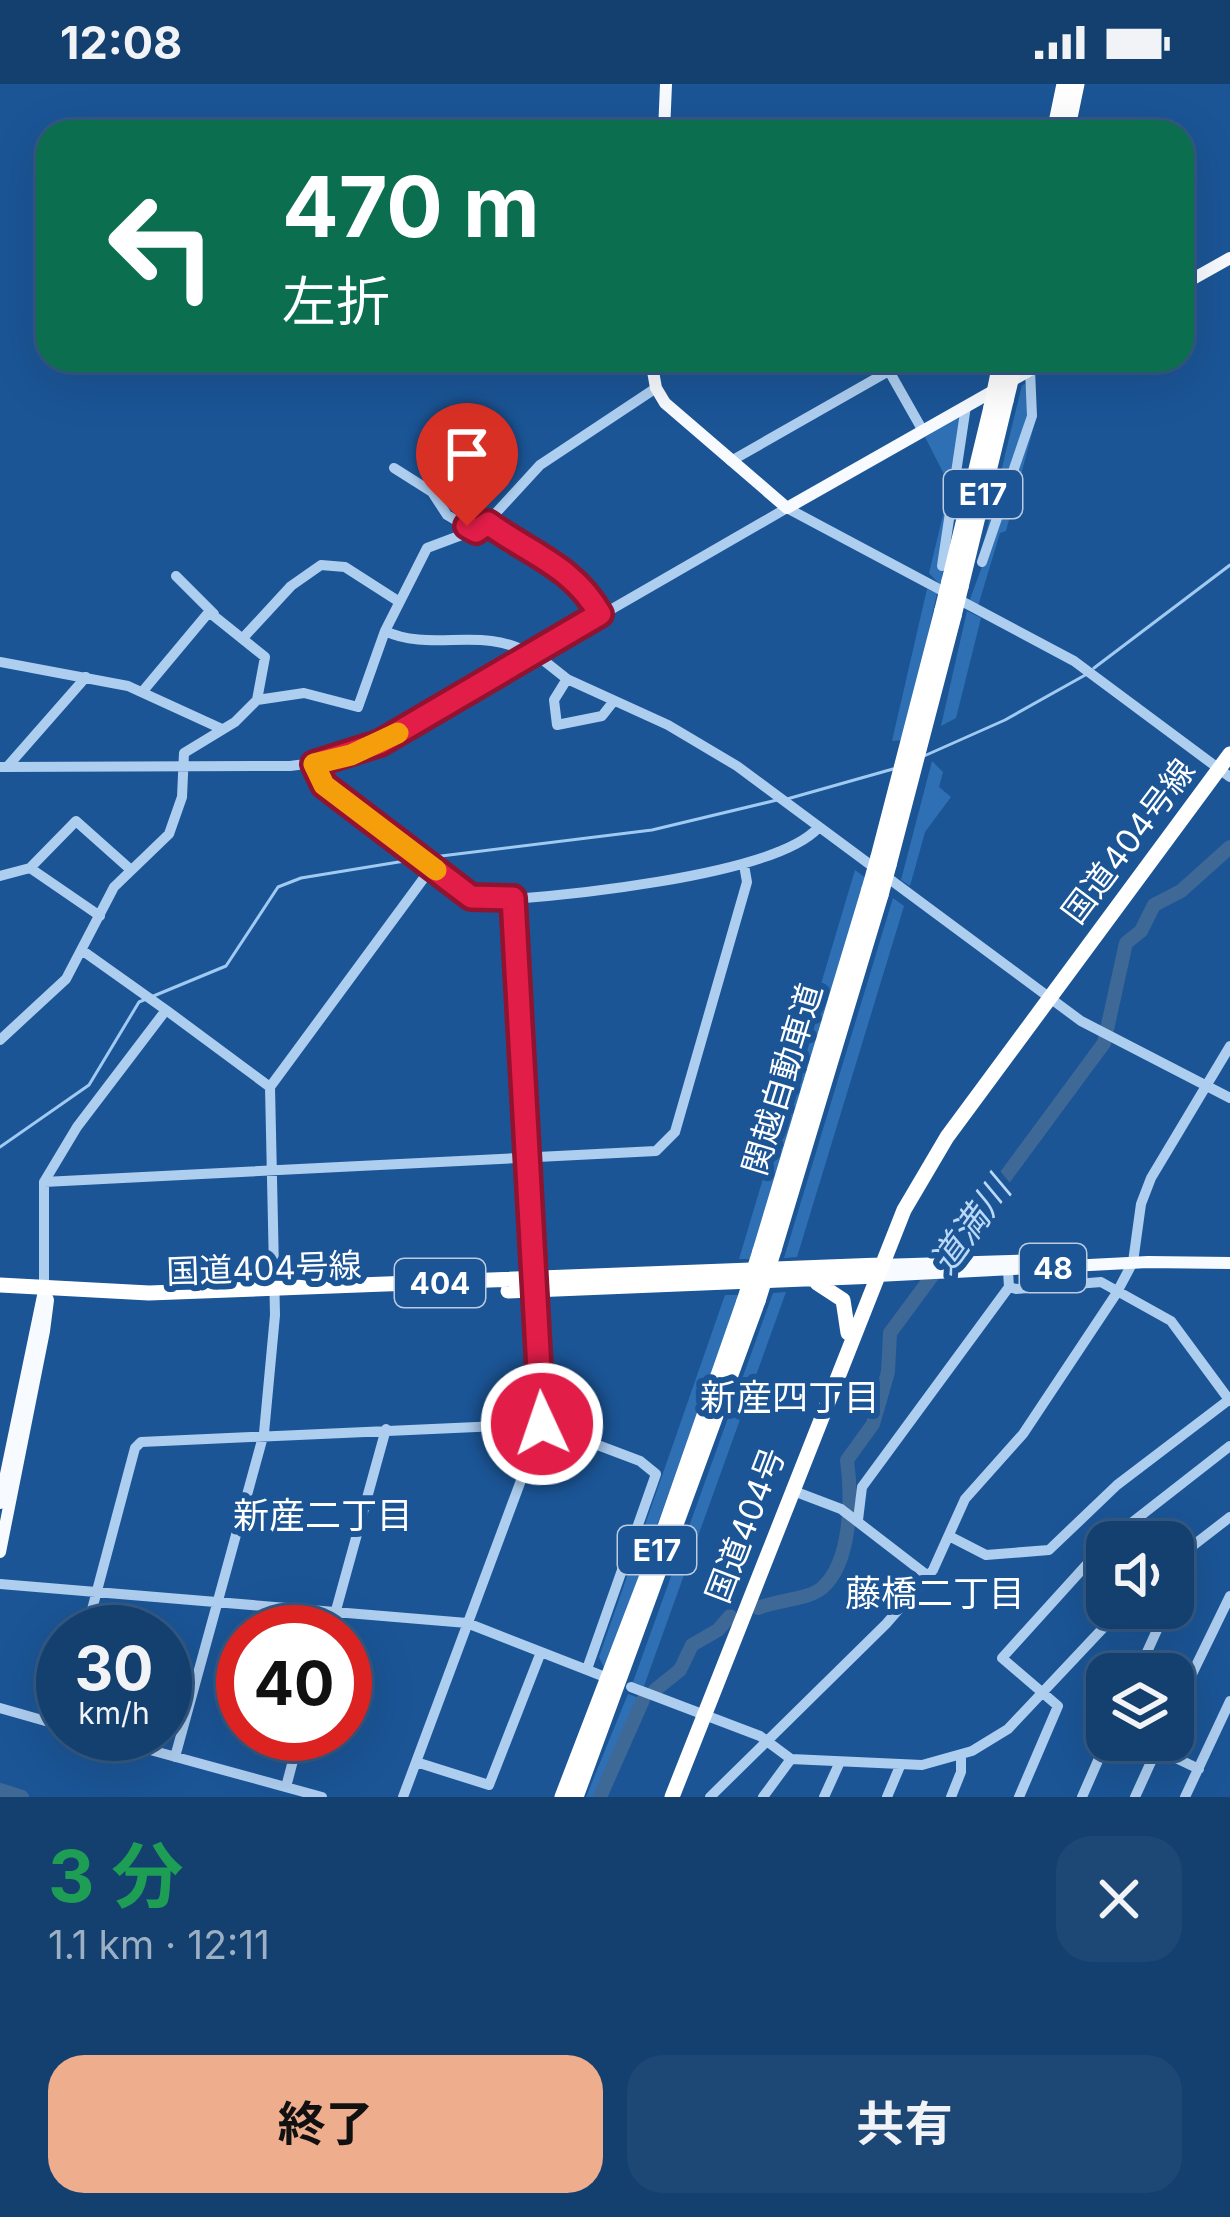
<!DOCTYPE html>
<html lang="ja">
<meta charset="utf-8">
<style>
body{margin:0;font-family:Inter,"Noto Sans JP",sans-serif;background:#1d4775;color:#f1f3f6;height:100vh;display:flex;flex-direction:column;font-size:45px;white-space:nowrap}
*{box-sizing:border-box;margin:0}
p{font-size:39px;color:#9dafc3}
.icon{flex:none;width:66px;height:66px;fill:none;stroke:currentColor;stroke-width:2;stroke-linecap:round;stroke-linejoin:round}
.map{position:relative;height:1713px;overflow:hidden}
.drawer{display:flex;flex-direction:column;background:#144070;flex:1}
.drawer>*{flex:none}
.top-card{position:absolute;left:36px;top:36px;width:1158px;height:252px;border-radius:36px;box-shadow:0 12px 48px #0002,0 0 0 3px #335983;background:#0b6e4f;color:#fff;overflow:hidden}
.tools{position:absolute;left:1086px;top:1437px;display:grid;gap:24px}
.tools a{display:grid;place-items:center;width:108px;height:108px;border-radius:24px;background:#144070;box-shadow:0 12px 48px #0002,0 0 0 3px #335983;font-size:60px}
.speed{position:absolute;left:36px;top:1521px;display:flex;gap:24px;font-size:60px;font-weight:700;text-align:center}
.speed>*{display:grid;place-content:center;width:156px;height:156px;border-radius:50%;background:#144070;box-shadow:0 12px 48px #0002,0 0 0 3px #335983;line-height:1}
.speed small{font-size:30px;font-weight:400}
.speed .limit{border:18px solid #d22;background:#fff;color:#111}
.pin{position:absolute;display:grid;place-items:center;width:102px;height:102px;color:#fff;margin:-123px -51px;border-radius:50% 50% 50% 0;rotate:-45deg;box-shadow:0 0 12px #0007}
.pin .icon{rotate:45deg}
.me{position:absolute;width:132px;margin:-66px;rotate:357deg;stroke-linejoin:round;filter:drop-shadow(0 0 9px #0008)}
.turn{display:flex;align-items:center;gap:42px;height:252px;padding:0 48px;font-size:54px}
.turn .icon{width:156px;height:156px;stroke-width:2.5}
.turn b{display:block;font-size:84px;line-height:102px}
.round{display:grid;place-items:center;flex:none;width:126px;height:126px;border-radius:36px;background:#1d4775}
.overview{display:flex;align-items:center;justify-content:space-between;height:204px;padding:0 48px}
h1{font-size:72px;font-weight:700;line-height:90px;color:#1e9e55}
.button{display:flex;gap:24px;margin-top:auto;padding:24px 48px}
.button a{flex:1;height:138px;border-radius:36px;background:#eead8d;color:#111;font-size:48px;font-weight:700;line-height:138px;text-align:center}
.button a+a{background:#1d4775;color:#f1f3f6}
.status{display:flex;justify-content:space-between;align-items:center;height:84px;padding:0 60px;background:#144070;direction:ltr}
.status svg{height:33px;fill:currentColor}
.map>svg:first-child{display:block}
.green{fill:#2f70b4}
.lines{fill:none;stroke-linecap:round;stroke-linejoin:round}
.stream{stroke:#a1caf2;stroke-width:3}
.river{stroke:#3e6896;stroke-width:14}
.minor{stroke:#aecef0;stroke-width:10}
.major{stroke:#f7faff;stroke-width:12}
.highway{stroke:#fff;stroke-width:15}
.highway-bridge{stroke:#fff;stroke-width:15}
.route-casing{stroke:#92132f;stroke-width:30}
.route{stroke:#e11d48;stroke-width:21}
.slow{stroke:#f59e0b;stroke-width:21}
.labels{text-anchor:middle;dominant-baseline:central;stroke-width:12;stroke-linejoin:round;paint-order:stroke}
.shield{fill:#1b5596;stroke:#bbcce0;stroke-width:3}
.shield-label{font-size:30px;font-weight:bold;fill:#fff}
.street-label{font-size:33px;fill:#fff;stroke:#1b5596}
.water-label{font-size:36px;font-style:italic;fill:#bad8f7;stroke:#1b5596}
.neighbourhood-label{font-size:36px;fill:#fff;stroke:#1b5596}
</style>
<div class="status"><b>12:08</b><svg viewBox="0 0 49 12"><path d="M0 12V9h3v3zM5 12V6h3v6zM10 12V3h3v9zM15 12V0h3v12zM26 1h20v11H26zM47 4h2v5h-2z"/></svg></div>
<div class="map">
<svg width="1230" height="1713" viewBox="0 0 1230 1713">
<rect width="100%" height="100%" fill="#1b5596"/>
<path class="green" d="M1025,300L1032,320L984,458L1022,301Z
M958,333L961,339L941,502L929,489L950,402L925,353Z
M1035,338L1006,447L1000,449L978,522L969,518Z
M927,505L937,509L905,656L892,657Z
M967,527L981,534L956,634L941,642Z
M932,677L943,688L939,703L951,713L925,748L910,802L901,796Z
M855,786L867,795L752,1175H739Z
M893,814L904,822L797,1173L784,1174Z
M786,1208L644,1602L633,1598L773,1209Z
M725,1211H740L605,1586L599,1573Z
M628,1610L639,1614L598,1713H586Z"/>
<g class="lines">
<path class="stream" d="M1094,584L1230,481
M924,672L1005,636L1087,590
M787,715L893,685
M433,773L652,746L777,716
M0,1063L89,1001L139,918L226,882L278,803L301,794L417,775"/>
<path class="river" d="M758,1524C776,1516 808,1516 822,1504C852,1478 852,1412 847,1376L873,1340L888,1288L890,1249L1104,959L1126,859L1141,847L1154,821L1181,807L1230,763
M655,1606L680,1586L692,1561L718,1546L730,1532
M0,1706L22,1713
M600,1713L643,1616"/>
<path class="minor" d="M731,377L889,287L923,347
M394,384L432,408L447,431L474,447
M488,439L567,486L600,530
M982,478L1032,332L1030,286
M942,482L966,322
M176,492L214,530
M385,547C431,569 483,541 530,570
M243,554L291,502L321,481L345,483L398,517
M533,568L567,595L668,641L737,682L1081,937L1230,1014
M0,578L128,602L222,645
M567,595L554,616L557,641L602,632L613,618
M143,607L209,528L265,573L257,616
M313,679L324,701L483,817C554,813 773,793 818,744
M0,683L290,682L337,676L380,659L787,424L1074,577L1230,693
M7,683L86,593
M30,784L100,832
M0,792L30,784L76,737L131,786
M166,926L270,1003
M0,956L66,895L114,803L169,750L182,713L184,669L235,638L257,616L304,609L358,623L385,547L427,464L483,443L540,381L656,304
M44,1098L77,1043L166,926L83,867
M1008,1187L1009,1203L1016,1205L1101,1198L1171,1237L1230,1317
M44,1207V1098L656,1067L675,1048L747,798L744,781
M791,1406L841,1425L928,1492
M858,1436L862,1403L1009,1203
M1127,1439L1142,1458
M951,1453L986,1471L1049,1466L1117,1401L1230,1315
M1107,1458L1230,1362
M1173,1477L1230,1433
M0,1500L467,1539L600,1591
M1173,1500V1509
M86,1548L135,1364L141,1358L542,1340L640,1377L656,1390L587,1585
M330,1548L386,1345
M1137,1590L1167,1524
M631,1603L760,1652L791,1675L922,1681L972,1667L1008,1645L1122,1524
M0,1624L63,1642
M1173,1629L1230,1512
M92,1650L322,1713
M1157,1665L1199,1685
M175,1673L264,1349L275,1231L270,1003L432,783
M416,1678L489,1701L541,1568
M286,1703L300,1650
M403,1713L542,1340L513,814
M710,1713L886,1540L933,1486L965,1415L1023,1350L1116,1210L1133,1178L1141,1120L1151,1094L1230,962
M763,1713L791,1675
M824,1713L839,1680
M887,1713L900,1682
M951,1713L961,1688V1671
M1019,1713L1058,1622L1002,1574L1107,1458
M1082,1713L1107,1656
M1135,1713L1161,1656
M1185,1713L1230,1617"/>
<path class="major" d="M664,48L666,0
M1182,201L1230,174
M651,276L656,304L665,319L787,424L1048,276
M880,1181L1071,1175
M877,1192L1148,1178L1230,1179
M0,1419L44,1207
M0,1468L44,1247L48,1216L44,1207"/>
<path class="highway" d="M1054,48L1064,0
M1067,48L1077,0
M949,497L991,323
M961,503L1006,317
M878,773L942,526
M889,781L954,532
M774,1166L881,811
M760,1167L869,805
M817,1199L843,1216L848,1249
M0,1201L149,1209L880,1181
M508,1207L877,1192
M562,1713L658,1463L744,1217
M576,1713L758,1217
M672,1713L904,1126L947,1053L1230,670"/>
<path class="highway-bridge" d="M1006,317L1015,280
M991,323L998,289
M942,526L949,497
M954,532L961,503
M869,805L878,773
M881,811L889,781
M744,1217L760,1167
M758,1217L774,1166"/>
</g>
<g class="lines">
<defs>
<path id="route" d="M467,442L476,447L488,439C530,470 573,482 600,530L380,659L314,680L324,701L471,813L513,814L542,1340"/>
</defs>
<use href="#route" class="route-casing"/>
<use href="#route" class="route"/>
<path class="slow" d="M398,649L351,671L314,680L324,701L436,786"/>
</g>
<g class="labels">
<g class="shield">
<rect x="944" y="386" width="78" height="48" rx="9"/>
<rect x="1020" y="1160" width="66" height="48" rx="9"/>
<rect x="395" y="1175" width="90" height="48" rx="9"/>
<rect x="618" y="1442" width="78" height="48" rx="9"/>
</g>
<g class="shield-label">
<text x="983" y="410">E17</text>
<text x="1053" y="1184">48</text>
<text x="440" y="1199">404</text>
<text x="657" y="1466">E17</text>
</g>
<g class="street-label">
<text transform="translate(1128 757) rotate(-53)">国道404号線</text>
<text transform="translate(782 995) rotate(-73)">関越自動車道</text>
<text transform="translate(264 1184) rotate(-2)">国道404号線</text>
<text transform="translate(745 1441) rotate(-69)">国道404号</text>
</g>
<g class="water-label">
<text transform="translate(970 1141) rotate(-54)">道満川</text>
</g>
<g class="neighbourhood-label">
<text x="790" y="1313">新産四丁目</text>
<text x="323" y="1431">新産二丁目</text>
<text x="935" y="1509">藤橋二丁目</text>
</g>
</g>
</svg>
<div class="tools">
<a><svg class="icon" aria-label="sound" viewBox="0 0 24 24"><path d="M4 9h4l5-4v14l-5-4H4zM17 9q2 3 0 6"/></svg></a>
<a><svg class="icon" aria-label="layers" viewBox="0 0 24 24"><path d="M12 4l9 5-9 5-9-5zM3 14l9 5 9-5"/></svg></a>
</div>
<div class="speed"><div>30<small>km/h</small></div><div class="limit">40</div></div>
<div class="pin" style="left:467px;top:442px;background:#d93025"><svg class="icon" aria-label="arrive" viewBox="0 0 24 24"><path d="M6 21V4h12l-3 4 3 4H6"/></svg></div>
<svg class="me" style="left:542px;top:1340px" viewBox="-20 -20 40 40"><circle r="17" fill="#e11d48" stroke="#fff" stroke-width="3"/><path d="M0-11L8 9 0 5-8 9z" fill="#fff"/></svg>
<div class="top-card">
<div class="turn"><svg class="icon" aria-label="left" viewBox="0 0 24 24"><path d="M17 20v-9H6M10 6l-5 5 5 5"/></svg><div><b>470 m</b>左折</div></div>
</div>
</div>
<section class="drawer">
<div class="overview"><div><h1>3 分</h1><p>1.1 km · 12:11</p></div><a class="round"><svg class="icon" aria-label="close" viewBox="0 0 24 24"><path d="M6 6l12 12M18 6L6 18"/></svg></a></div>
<div class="button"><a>終了</a><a>共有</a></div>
</section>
